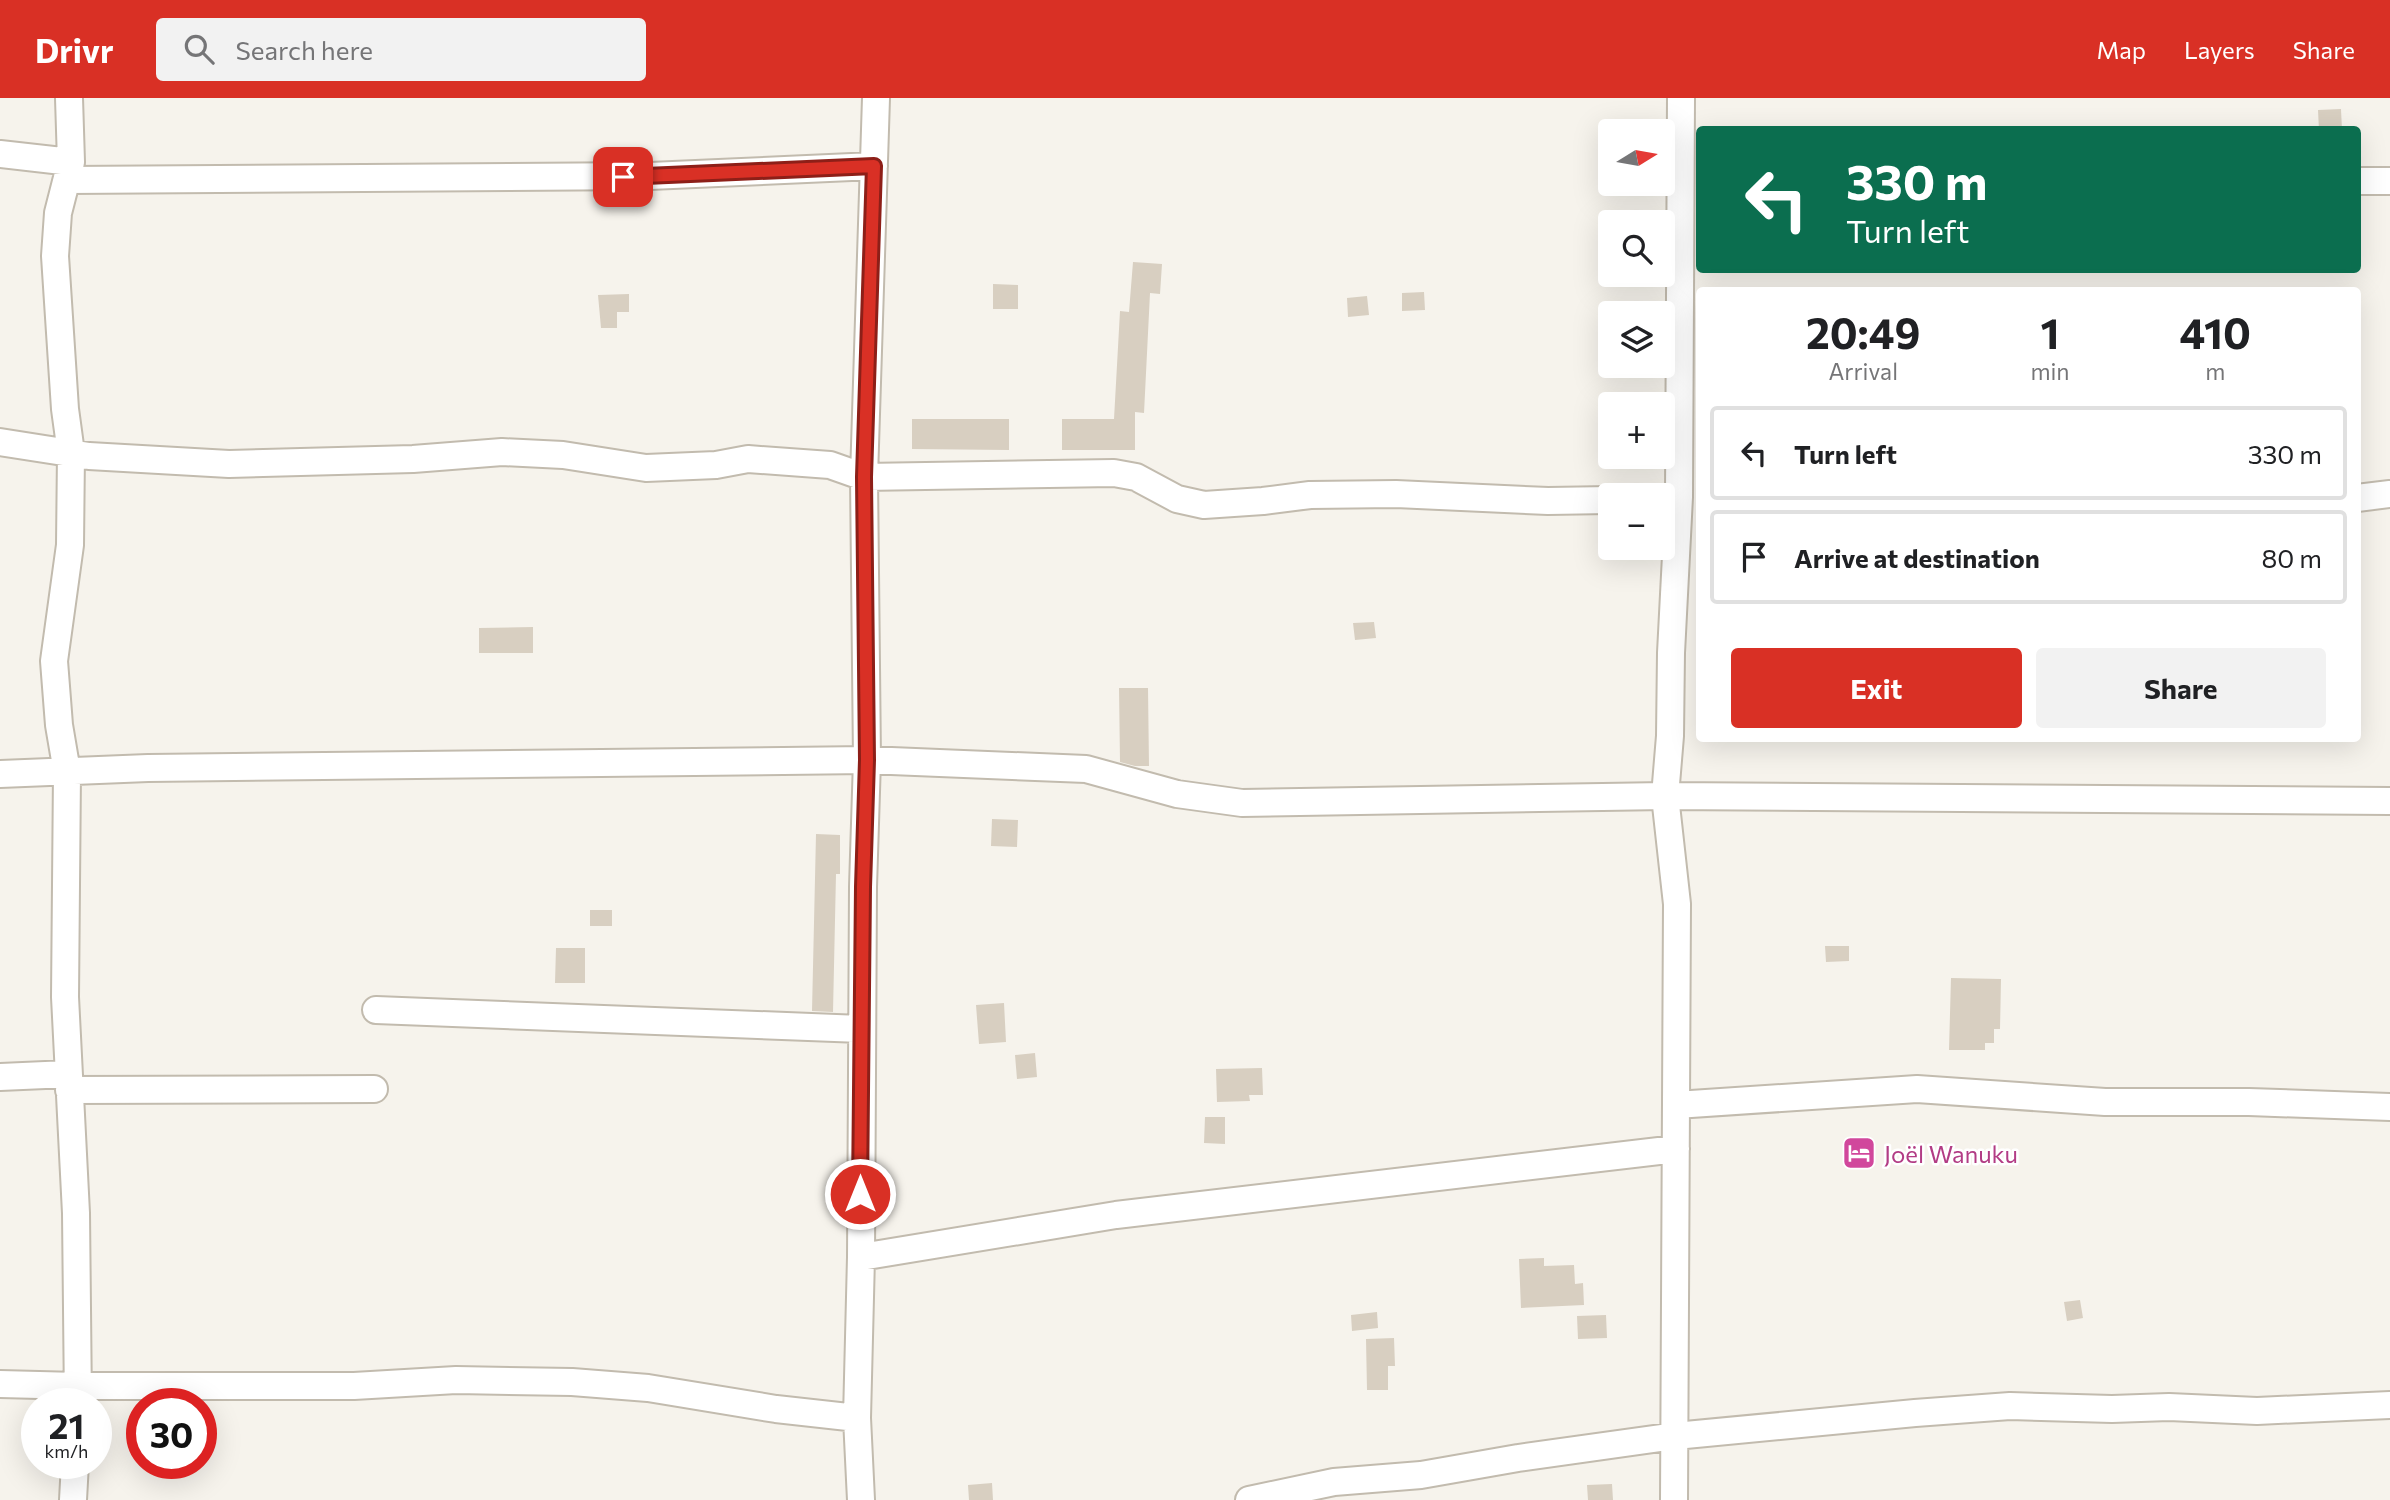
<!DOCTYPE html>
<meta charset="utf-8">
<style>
body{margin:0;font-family:Commissioner,sans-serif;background:#f2f2f2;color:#202124;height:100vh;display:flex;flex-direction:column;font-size:26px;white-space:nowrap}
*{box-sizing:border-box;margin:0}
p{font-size:23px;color:#757577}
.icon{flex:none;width:38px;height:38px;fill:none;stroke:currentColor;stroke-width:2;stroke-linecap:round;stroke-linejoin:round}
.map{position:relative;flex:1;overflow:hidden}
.sheet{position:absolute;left:1696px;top:189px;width:665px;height:455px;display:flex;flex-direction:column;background:#fff;border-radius:7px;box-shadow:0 7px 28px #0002}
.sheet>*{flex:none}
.banner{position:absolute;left:1696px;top:28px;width:665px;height:147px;border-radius:7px;box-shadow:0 7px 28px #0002;background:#0b6e4f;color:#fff;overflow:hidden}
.needle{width:46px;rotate:79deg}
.fabs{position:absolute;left:1598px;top:21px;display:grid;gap:14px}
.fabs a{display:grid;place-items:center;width:77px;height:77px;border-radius:7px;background:#fff;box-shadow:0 7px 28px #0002;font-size:35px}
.speed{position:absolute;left:21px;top:1290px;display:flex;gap:14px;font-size:35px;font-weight:700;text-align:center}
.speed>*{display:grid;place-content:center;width:91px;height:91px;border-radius:50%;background:#fff;box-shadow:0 7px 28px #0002;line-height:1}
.speed small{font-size:18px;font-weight:400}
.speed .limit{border:10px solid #d22;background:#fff;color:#111}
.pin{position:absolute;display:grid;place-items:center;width:60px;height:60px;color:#fff;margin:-30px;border-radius:14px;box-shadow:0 4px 10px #0006}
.me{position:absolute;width:77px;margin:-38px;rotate:0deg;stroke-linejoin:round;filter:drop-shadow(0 0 5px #0008)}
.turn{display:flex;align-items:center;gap:24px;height:147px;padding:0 35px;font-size:32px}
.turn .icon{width:91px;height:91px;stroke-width:2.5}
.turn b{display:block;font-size:49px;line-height:60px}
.eta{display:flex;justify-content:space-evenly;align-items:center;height:119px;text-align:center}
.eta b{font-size:42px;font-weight:700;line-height:49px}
.cta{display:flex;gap:14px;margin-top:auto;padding:14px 35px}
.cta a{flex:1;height:80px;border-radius:7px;background:#d93025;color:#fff;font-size:28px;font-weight:700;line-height:80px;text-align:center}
.cta a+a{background:#f2f2f2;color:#202124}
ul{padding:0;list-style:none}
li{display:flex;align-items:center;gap:21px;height:94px;margin:0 14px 10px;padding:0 21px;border:4px solid #e0e0e0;border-radius:7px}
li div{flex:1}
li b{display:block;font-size:26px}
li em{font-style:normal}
header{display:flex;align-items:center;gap:42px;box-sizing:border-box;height:98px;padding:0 35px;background:#d93025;color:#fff}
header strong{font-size:33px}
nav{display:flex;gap:38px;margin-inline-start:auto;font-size:24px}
.search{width:490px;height:63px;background:#f2f2f2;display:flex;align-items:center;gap:18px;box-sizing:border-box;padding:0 24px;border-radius:7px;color:#757577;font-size:26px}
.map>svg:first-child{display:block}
.building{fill:#d8cfc1}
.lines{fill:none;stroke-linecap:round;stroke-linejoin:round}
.minor-casing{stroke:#c2bbae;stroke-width:30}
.minor{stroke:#fff;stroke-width:26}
.route-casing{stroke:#8d1f18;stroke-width:18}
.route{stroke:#d93025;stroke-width:12}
.labels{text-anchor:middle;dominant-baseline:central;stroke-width:5;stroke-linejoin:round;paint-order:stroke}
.hotel-label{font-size:24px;fill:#b23c85;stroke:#fff;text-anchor:start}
</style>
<header>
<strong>Drivr</strong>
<div class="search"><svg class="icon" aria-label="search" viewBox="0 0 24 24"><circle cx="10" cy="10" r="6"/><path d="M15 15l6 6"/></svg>Search here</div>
<nav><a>Map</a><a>Layers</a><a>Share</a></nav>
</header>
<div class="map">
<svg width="2390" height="1402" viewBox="0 0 2390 1402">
<rect width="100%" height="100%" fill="#f6f3ec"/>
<path class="building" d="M2341,11L2342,32H2319L2318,12Z
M1133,164L1162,166L1160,196L1150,195L1144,315L1135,314V352H1062V321H1114L1120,213L1129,214Z
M993,186L1018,187V211H993Z
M1424,194L1425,212L1402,213V195Z
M629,196V214H617V230H601L598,197Z
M1367,198L1369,217L1348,219L1347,200Z
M912,321H1009V352L912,351Z
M1374,524L1376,540L1355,542L1353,525Z
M533,529V555H479V530Z
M1119,590H1148L1149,668H1135L1120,664Z
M992,721L1018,722L1017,749L991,748Z
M816,736L840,737V776H836L833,914L812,913Z
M590,812H612V828H590Z
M1825,848H1849V863L1826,864Z
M556,850H585V885H555Z
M1951,880L2001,881L2000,931H1994V945H1985V952H1949Z
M1004,905L1006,944L979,946L976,907Z
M1035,955L1037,979L1017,981L1015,957Z
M1262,970L1263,997H1249L1250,1003L1217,1004L1216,971Z
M1205,1019H1225V1046L1204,1045Z
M1544,1160V1168L1574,1167L1575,1186L1583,1185L1584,1207L1521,1210L1519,1161Z
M2080,1202L2083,1220L2067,1223L2064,1204Z
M1377,1214L1378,1230L1352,1233L1351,1217Z
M1606,1217L1607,1240L1578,1241L1577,1218Z
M1394,1240L1395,1268H1388V1292H1367L1366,1241Z
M992,1385L993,1402H969L968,1387Z
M1612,1386L1613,1402H1588L1587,1387Z"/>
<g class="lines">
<defs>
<path id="minor" d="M69,0L71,64L58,115L55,158L65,311L71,355L70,447L54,563L59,627L67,674L65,899L76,1115L78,1306
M0,56L71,64
M68,82L650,78L874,68
M2357,83H2390
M0,344L89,358L229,366L413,361L502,354L563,357L646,370L716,367L748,361L830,367L864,379L1114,375L1136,379L1177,401L1204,407L1263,403L1310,397L1396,396L1548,403L1610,402
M2357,400L2390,396
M0,676L148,670L867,662L1086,671L1177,696L1242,705L1665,698L2390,703
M376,912L861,931
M0,979L68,976
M69,992L374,991
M1676,1007L1917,991L2105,1004H2249L2390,1009
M861,1159L1116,1117L1676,1051
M0,1286L78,1288H354L456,1282L572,1284L648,1290L776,1311L857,1320
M73,1402L75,1365
M861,1402L857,1320L861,1159L863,789L867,662L864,379L876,0
M1249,1402L1334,1384L1421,1377L1518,1360L1675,1338L1915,1315L2010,1308L2112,1311L2169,1309L2257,1313L2390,1307
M1674,1402L1677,806L1665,698L1670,638L1671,555L1679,399L1681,0"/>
</defs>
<use href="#minor" class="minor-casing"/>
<use href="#minor" class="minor"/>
</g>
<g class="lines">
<defs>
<path id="route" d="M623,79L874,68L864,379L867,662L863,789L860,1096"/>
</defs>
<use href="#route" class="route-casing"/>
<use href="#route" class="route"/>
</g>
<defs>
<symbol id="hotel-square" viewBox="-11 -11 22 22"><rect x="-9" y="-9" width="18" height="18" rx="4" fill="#d1479c" stroke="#fff"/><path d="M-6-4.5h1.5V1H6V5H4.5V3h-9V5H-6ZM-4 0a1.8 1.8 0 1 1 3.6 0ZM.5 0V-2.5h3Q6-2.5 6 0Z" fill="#fff"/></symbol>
</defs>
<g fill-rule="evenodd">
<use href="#hotel-square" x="1840" y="1036" width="38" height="38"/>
</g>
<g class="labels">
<g class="hotel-label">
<text x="1884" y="1055">Joël Wanuku</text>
</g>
</g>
</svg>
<div class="fabs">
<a><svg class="needle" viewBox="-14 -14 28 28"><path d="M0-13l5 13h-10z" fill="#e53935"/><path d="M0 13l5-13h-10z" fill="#757577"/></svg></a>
<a><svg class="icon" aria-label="search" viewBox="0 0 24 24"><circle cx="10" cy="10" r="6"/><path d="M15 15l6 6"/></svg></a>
<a><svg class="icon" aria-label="layers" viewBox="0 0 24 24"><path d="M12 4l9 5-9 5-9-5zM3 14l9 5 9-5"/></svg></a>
<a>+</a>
<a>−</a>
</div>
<div class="speed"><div>21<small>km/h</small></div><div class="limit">30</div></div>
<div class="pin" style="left:623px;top:79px;background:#d93025"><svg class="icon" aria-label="arrive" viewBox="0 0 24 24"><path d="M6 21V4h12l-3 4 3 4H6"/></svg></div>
<svg class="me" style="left:860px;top:1096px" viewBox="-20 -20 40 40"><circle r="17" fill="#d93025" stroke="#fff" stroke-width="3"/><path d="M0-11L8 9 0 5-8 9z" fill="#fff"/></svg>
<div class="banner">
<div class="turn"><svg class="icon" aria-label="left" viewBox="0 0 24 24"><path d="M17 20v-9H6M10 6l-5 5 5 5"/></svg><div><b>330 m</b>Turn left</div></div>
</div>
<section class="sheet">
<div class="eta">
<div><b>20:49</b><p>Arrival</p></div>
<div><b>1</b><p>min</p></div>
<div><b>410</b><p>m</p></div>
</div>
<ul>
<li><svg class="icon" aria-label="left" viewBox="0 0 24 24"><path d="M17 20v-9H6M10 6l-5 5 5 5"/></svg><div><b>Turn left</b></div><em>330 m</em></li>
<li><svg class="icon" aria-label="arrive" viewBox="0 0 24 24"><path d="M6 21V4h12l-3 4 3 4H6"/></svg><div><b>Arrive at destination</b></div><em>80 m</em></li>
</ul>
<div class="cta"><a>Exit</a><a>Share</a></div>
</section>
</div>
